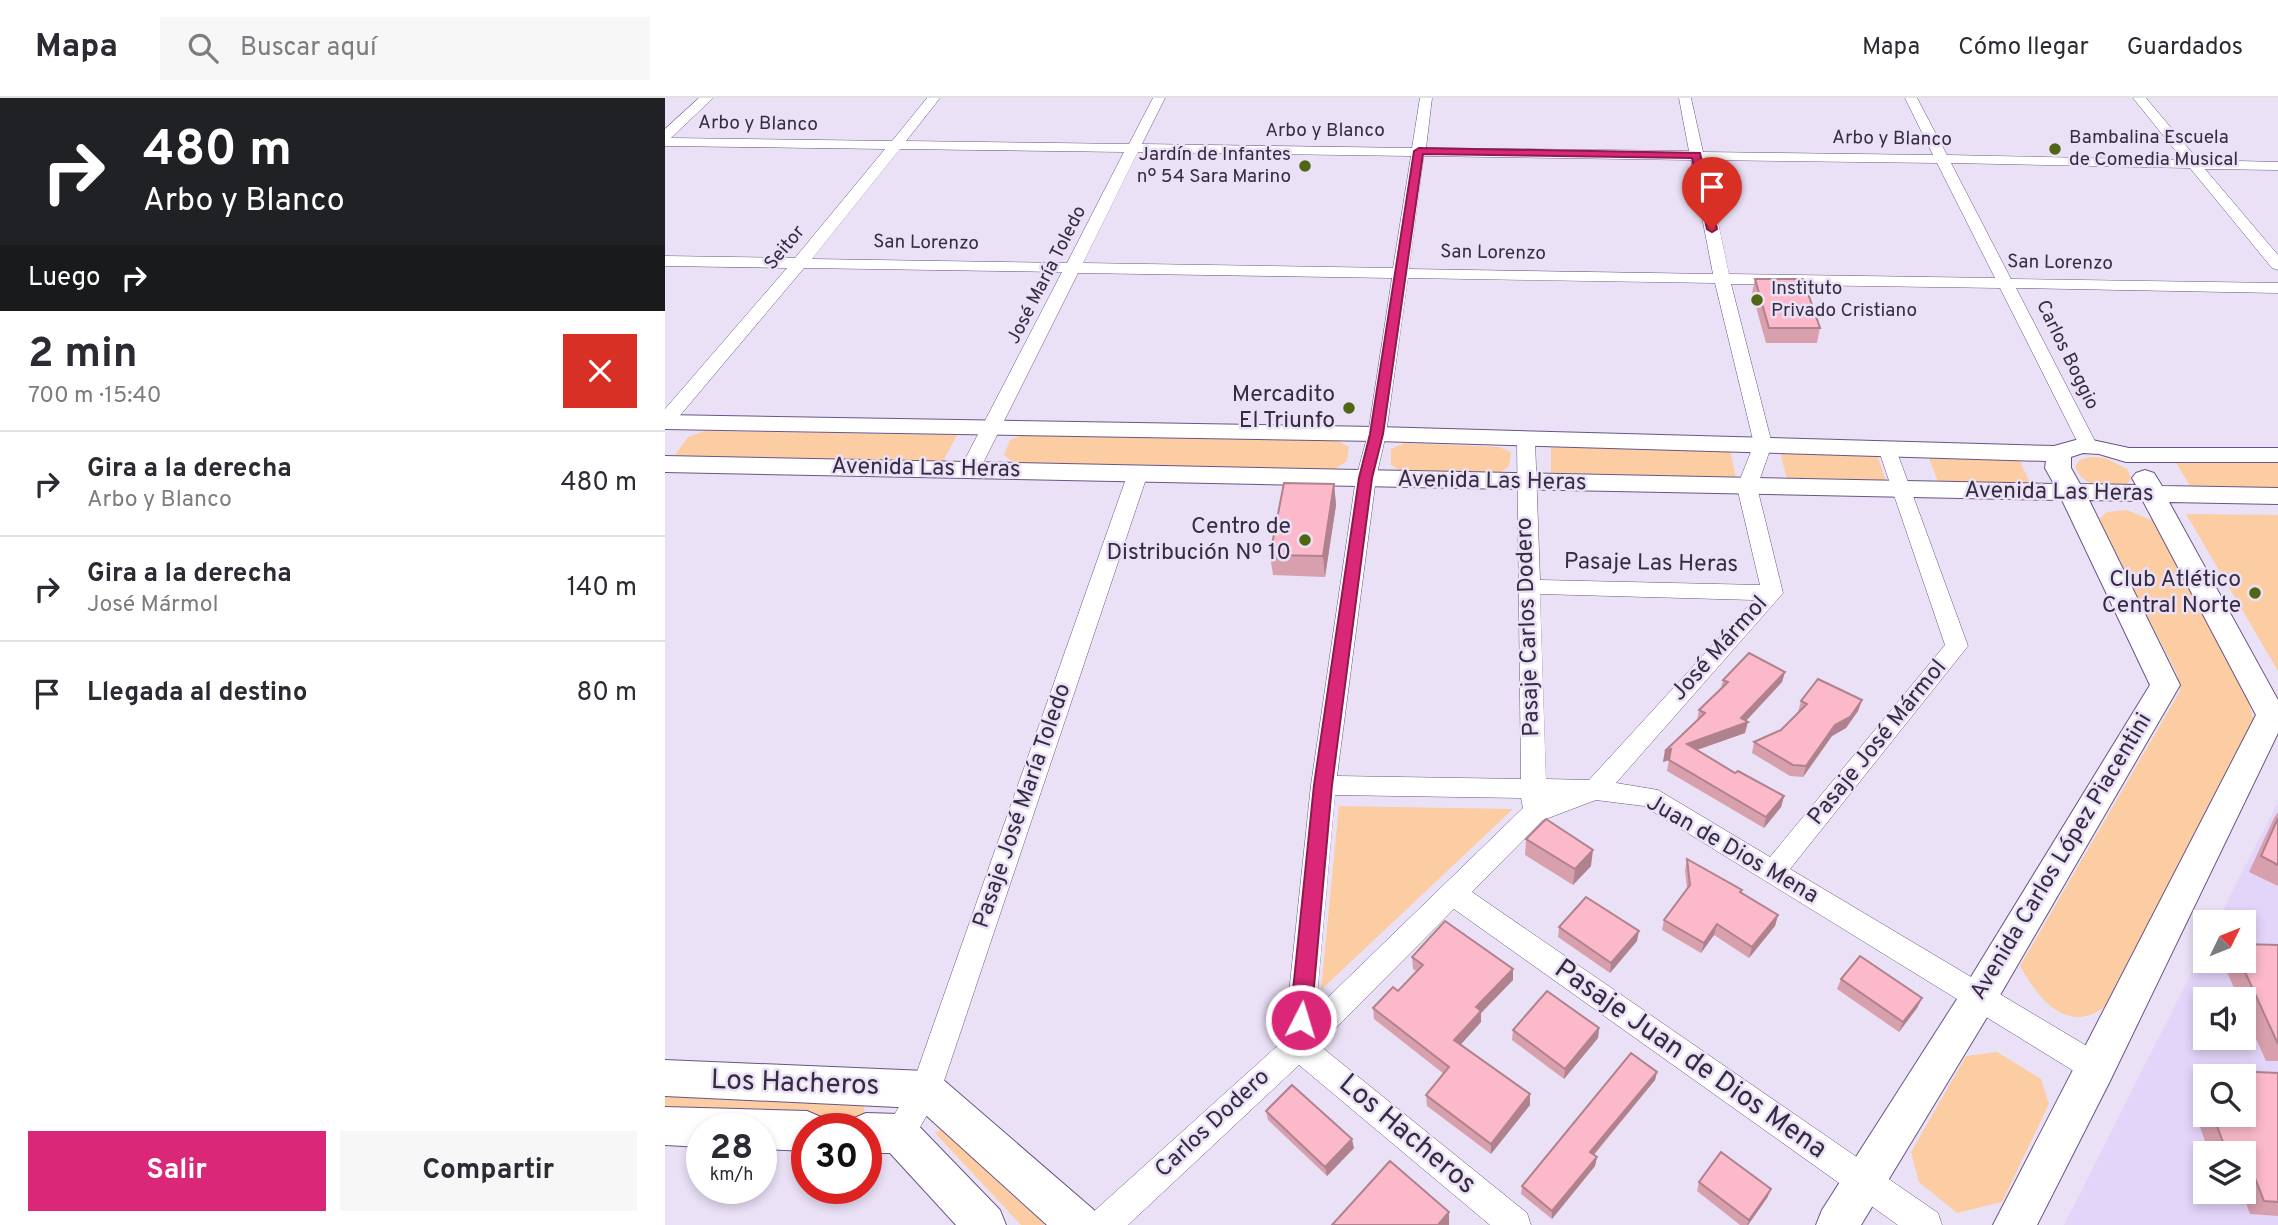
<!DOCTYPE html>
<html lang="es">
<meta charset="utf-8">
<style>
body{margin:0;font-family:Overpass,sans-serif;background:#f7f7f7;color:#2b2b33;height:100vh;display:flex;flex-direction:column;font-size:26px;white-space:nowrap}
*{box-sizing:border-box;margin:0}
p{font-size:23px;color:#7c7c81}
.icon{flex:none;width:38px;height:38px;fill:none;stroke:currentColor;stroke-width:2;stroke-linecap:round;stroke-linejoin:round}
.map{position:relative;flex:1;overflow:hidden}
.sheet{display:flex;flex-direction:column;background:#fff;width:665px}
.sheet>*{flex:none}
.banner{background:#202124;color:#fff;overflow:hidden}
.needle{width:46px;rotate:47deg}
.fabs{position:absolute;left:1528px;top:812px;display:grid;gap:14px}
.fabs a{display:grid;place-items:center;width:63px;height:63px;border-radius:0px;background:#fff;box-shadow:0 4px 10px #0003;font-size:35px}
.speed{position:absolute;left:21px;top:1015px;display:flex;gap:14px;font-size:35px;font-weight:700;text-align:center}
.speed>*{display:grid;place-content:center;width:91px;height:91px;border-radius:50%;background:#fff;box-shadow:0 4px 10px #0003;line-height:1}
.speed small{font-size:18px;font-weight:400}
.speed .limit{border:10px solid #d22;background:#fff;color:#111}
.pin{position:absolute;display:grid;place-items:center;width:60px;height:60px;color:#fff;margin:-72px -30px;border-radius:50% 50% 50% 0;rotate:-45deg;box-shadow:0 0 7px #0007}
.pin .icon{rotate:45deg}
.me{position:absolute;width:77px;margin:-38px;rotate:5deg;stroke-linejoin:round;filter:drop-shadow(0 0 5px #0008)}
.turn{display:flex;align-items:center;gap:24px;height:147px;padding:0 28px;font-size:32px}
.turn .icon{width:91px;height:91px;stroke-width:2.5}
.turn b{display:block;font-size:49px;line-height:60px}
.then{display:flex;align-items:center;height:66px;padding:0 28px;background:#0003;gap:14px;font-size:26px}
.round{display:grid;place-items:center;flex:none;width:74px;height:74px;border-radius:0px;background:#f7f7f7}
.overview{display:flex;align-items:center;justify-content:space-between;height:119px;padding:0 28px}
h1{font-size:42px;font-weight:700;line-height:52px}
.cta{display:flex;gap:14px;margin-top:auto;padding:14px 28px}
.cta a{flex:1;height:80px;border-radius:0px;background:#db2777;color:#fff;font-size:28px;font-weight:700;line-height:80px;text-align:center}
.cta a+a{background:#f7f7f7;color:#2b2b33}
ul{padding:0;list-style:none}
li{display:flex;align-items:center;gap:21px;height:105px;padding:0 28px;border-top:2px solid #e1e1e2}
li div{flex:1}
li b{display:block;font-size:26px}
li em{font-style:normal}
header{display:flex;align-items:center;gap:42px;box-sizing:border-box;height:98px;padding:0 35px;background:#fff;border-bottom:2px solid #e1e1e2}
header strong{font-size:33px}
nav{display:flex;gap:38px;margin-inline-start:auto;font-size:24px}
.search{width:490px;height:63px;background:#f7f7f7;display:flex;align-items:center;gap:18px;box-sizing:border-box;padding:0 24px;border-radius:0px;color:#7c7c81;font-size:26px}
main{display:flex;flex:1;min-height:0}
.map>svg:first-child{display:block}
.built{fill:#e3d4f9;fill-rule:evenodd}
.green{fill:#fccda2}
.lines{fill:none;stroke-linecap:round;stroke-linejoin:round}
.minor-casing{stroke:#695585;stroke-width:1}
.major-casing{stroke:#695585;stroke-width:2}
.minor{fill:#fff;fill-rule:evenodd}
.major{fill:#fff;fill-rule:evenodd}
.wall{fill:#d89fad}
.shaded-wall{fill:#b0828d}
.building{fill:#fbb9c9;stroke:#b0828d;stroke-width:2}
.route{fill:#db2777;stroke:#8e194d;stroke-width:2}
.poi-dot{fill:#516614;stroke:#eae1f7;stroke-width:2.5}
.labels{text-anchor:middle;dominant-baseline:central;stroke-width:5;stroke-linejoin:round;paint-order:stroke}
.far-street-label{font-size:19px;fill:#352c41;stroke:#eae1f7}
.far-poi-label{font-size:19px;fill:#352c41;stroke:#eae1f7;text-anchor:start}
.poi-label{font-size:23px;fill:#352c41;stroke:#eae1f7;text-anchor:end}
.street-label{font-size:23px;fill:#352c41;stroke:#eae1f7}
.near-street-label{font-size:28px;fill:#352c41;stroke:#eae1f7}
</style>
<header>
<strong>Mapa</strong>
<div class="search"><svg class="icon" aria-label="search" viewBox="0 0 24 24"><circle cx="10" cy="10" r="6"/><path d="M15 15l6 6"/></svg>Buscar aquí</div>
<nav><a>Mapa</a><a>Cómo llegar</a><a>Guardados</a></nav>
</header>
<main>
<section class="sheet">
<div class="banner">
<div class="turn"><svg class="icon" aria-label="right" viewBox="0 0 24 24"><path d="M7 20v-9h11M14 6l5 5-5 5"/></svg><div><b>480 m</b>Arbo y Blanco</div></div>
<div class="then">Luego<svg class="icon" aria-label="right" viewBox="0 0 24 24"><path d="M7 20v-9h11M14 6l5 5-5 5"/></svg></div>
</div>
<div class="overview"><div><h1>2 min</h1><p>700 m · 15:40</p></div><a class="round" style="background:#d93025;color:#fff"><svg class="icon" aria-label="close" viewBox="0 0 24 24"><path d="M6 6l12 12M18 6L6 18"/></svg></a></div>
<ul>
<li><svg class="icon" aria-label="right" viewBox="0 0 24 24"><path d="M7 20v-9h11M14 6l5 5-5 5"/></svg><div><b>Gira a la derecha</b><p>Arbo y Blanco</p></div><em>480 m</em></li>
<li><svg class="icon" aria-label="right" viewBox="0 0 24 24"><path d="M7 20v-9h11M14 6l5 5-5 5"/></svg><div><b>Gira a la derecha</b><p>José Mármol</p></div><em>140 m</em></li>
<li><svg class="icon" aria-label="arrive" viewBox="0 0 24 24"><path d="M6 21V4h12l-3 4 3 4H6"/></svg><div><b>Llegada al destino</b></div><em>80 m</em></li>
</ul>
<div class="cta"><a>Salir</a><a>Compartir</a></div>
</section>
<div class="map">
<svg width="1613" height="1127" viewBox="0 0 1613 1127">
<rect width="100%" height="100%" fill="#eae1f7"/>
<path class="built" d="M1613,704V1127H1399L1540,848V863H1578V824H1552ZM1540,901H1578V940H1540ZM1540,978H1578V1017H1540ZM1540,1055H1578V1094H1540Z"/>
<path class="green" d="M39,333L292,337L277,365L23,362L10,357L23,339Z
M365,334L669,341L684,349L682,363L667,373L351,366L339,357L345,342Z
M739,345L834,349L846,354L844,368L834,376L736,373L726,367V351Z
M886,349L1065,352L1071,379L886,375Z
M1115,354L1212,356L1221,383L1122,381Z
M1263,358L1353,359L1366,387L1274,386Z
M1425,359L1440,360L1462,371L1466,380L1462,387C1442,389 1418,391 1410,368L1415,362Z
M1510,363L1613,365V390L1525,388Z
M1462,412L1491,424L1582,598L1589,623L1442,908C1436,911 1428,917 1421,918C1389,925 1368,890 1355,868L1515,593L1512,576L1437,429L1435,420L1442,414Z
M1521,416L1613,417V573Z
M674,708L848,711L656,892Z
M1332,954L1376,981L1384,1006L1337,1104L1292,1115L1254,1084L1246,1054L1301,958Z
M0,997L200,1006L198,1021L0,1015Z
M286,1024L385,1120L378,1127H356L270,1035Z"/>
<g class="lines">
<defs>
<path id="minor" d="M34,0H48L6,40L227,43L262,0H275L241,43L464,46L488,0H500L477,46L747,50L755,0H767L761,50L1024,53L1014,0H1026L1038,54L1268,57L1240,0H1252L1282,57L1518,62L1468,0H1481L1533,62L1613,64V72L1540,71L1613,157V172L1607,170L1525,70L1286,65L1346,181L1613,185V195L1351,190L1432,347L1423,353L1414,347L1335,190L1066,186L1107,346L1092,389L1118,495L951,685L993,692L1105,759L1280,547L1213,350L1215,346H1229L1303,548L1125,771L1442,960L1446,970L1442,980L1431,984L1420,980L979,708L931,702L878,722L807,794L1273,1115L1277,1127H1233L789,811L654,947L862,1115L866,1127H825L634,967L463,1127H423L427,1115L619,942L646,687L691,380L703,336L727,180L413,175L315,371L305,377L295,371L397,174L139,170L7,327L0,329V311L122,170L0,168V158L130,160L220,51L0,48V31ZM235,51L459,54L402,165L147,161ZM473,54L746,58L728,170L418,165ZM759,58L1026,62L1048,176L744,171ZM1040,62L1272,65L1330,180L1064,176ZM743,180L1050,185L1089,346L1072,389L1095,487L875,482L870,342L868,338H854L852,342L856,681L672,678L711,380L721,336ZM875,496L1089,502L924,682L881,681ZM670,697L856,700L858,710L651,911Z
M473,369L483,375L276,992L245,1047L234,1051L223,1047L218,1036L248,985L463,375Z"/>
<path id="major" d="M0,317L712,329L1389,348L1418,340L1464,350H1613V364H1461L1434,356L1418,355L1406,359V370L1415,386L1471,387L1467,380L1471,375L1480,372L1489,375L1497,388L1613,390V406L1504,404L1613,602V635L1445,983L1372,1127H1328L1591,617L1478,403L1424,402L1515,587L1327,911L1196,1127H1151L1157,1112L1301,887L1485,587L1397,402L0,374V358L1389,386L1380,370L1381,363L712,343L0,331Z
M0,962L261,973L275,979L429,1112L435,1127H382L253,1010L0,998Z
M0,1009L142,1013L156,1019L161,1031H142V1053L96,1051V1031H37V1049L0,1047Z
M201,1015L234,1016L248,1022L335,1112L341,1127H291L225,1055H201V1031H183L187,1021Z"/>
</defs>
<use href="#minor" class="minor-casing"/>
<use href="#major" class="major-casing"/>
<use href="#minor" class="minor"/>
<use href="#major" class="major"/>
</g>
<path class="wall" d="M1090,181L1155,230L1152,245H1101L1087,195Z
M669,386L671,407L660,479L608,477L605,457Z
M1120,574L1117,584L1081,623L1080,635L1032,652L1070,675L1119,698L1116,709L1099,730L1002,673L1004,662L998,664L1000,653L1032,623L1034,612L1056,590L1058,582Z
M1197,602L1193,613L1181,630L1167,638L1138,679L1125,678L1087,655L1089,644L1116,632L1134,614H1133L1136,603Z
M1613,714V788L1584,774L1609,720Z
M861,741L926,768L908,787L860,757Z
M1022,761L1077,792L1076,794L1113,817L1110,828L1084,860L1049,837L1036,855L997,832L999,822L1022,791L1020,772Z
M894,829L972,843L945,875L893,839Z
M1613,847V963H1601L1578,912V901H1574L1557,863H1578Z
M747,859L848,882L816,915V924L796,946L865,996V1007L826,1056L762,1008L761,997L779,976L709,921L708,910L733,893L751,873L748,871Z
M1176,881L1257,900L1252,910L1234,934L1172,891Z
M934,930L933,940L899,981L847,942L848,932Z
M1545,972L1613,975V1118L1585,1116L1577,1094H1578V1055H1544L1534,1026L1542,1017H1578V978H1540V1006L1533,987Z
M992,974L990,982L929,1057L932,1059L930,1068L887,1121L856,1096L857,1088Z
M601,1013L689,1050L662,1078L603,1022Z
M1034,1084L1106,1091L1102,1100L1083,1127H1075L1032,1093Z"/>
<path class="shaded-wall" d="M669,386L671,407L660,479L658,458Z
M1120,574L1117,584L1078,626L1083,624L1080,635L1020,656L1022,646Z
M1197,602L1193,613L1181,630L1167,638L1138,679L1141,668L1170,627Z
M1006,651L1004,662L998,664L1000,653Z
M1119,698L1116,709L1099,730L1101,719Z
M928,752L926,768L908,787L910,771Z
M1113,817L1110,828L1084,860L1087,849Z
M1052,826L1049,837L1036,855L1039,845Z
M974,833L972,843L945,875L946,865Z
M848,871V882L816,915V924L790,953L789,942L811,909Z
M1257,900L1252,910L1234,934L1238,924Z
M934,930L933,940L899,981L900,971Z
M992,974L990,982L924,1062L925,1054Z
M865,996V1007L826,1056V1046Z
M687,1041L689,1050L662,1078L660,1069Z
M932,1059L930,1068L887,1121V1113Z
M1106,1091L1102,1100L1083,1127H1082L1084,1122Z
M784,1114V1127H773Z"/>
<path class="building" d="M1090,181H1138L1155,230H1104Z
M619,385L669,386L658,458L605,457Z
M1084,555L1120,574L1076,620L1083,624L1022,646L1070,675L1073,673L1119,698L1101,719L1004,662L1006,651L1000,653L1040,615L1034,612L1063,584L1058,582Z
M1153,581L1197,602L1185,619L1170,627L1141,668L1128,667L1089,644L1116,632L1142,606L1136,603Z
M1613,720V767L1596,758Z
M881,721L928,752L910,771L861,741Z
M1022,761L1077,792L1075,794L1113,817L1087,849L1052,826L1039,845L999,822L1025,787Z
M921,799L974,833L946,865L894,829Z
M780,823L848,871L811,909L816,913L789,942L865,996L826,1046L761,997L784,969L708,910L728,889L733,893L758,867L747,859Z
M1578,846L1613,847V946L1575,863H1578Z
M1195,858L1257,900L1238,924L1176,881Z
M882,893L934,930L900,971L848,932Z
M966,955L992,974L925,1054L932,1059L887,1113L857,1088Z
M1545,972L1613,975V1104L1599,1103L1581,1057H1578V1055H1562L1548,1017H1578V978H1547Z
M627,987L687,1041L660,1069L601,1013Z
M1056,1054L1106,1091L1084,1122L1034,1084Z
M725,1063L784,1114L773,1127H667Z"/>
<path class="route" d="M754,50L1035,55L1052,131L1047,134L1042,131L1027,60L758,56L718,336L707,380L667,687L646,922L643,928L636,931L628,928L625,922L649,687L694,380L705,336L749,53Z"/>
<g class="poi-dot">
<circle cx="1390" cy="51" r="7"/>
<circle cx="640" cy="68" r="7"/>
<circle cx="1092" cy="202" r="7"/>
<circle cx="684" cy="310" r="7"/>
<circle cx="640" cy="442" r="7"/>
<circle cx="1590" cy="495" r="7"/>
</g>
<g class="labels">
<g class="far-street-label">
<text transform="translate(93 26) rotate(1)">Arbo y Blanco</text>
<text x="660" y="33">Arbo y Blanco</text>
<text transform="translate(1227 41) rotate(1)">Arbo y Blanco</text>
<text transform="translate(261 145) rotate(1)">San Lorenzo</text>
<text transform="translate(120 150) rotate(-50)">Seitor</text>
<text transform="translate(828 155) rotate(1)">San Lorenzo</text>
<text transform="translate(1395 165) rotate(1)">San Lorenzo</text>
<text transform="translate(382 177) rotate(-63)">José María Toledo</text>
<text transform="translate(1402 257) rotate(64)">Carlos Boggio</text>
</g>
<g class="far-poi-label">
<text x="1404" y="40">Bambalina Escuela<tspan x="1404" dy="22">de Comedia Musical</tspan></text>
<text x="626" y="57" text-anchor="end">Jardín de Infantes<tspan x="626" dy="22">nº 54 Sara Marino</tspan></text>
<text x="1106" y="191">Instituto<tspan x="1106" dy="22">Privado Cristiano</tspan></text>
</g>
<g class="poi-label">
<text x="670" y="297">Mercadito<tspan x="670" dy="26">El Triunfo</tspan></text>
<text x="626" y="429">Centro de<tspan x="626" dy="26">Distribución Nº 10</tspan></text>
<text x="1576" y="482">Club Atlético<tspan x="1576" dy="26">Central Norte</tspan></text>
</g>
<g class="street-label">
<text transform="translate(261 371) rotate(1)">Avenida Las Heras</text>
<text transform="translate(827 384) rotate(1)">Avenida Las Heras</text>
<text transform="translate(1394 395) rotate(1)">Avenida Las Heras</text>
<text transform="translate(986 466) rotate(1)">Pasaje Las Heras</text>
<text transform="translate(864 529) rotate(-92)">Pasaje Carlos Dodero</text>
<text transform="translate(1055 551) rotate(-48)">José Mármol</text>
<text transform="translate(1213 645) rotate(-51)">Pasaje José Mármol</text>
<text transform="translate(358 708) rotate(-71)">Pasaje José María Toledo</text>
<text transform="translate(1067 752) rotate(30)">Juan de Dios Mena</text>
<text transform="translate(1397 759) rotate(-59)">Avenida Carlos López Piacentini</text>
<text transform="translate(548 1026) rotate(-43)">Carlos Dodero</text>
</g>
<g class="near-street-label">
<text transform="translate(1025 962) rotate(35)">Pasaje Juan de Dios Mena</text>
<text transform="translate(130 986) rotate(2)">Los Hacheros</text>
<text transform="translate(742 1037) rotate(40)">Los Hacheros</text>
</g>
</g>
</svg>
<div class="fabs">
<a><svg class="needle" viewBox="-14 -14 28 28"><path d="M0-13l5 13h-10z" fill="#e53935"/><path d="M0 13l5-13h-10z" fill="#7c7c81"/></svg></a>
<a><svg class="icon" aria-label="sound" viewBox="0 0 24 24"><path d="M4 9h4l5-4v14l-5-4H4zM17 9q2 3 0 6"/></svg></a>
<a><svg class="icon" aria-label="search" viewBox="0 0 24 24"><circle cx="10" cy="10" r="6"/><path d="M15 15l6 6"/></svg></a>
<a><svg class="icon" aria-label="layers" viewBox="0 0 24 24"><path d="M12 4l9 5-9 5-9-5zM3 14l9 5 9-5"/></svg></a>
</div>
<div class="speed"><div>28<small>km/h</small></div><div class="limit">30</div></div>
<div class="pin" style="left:1047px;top:131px;background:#d93025"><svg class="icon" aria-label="arrive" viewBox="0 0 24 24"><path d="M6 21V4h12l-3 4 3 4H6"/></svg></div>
<svg class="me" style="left:636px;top:922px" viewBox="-20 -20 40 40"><circle r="17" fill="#db2777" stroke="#fff" stroke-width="3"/><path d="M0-11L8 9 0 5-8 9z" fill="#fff"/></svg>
</div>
</main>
